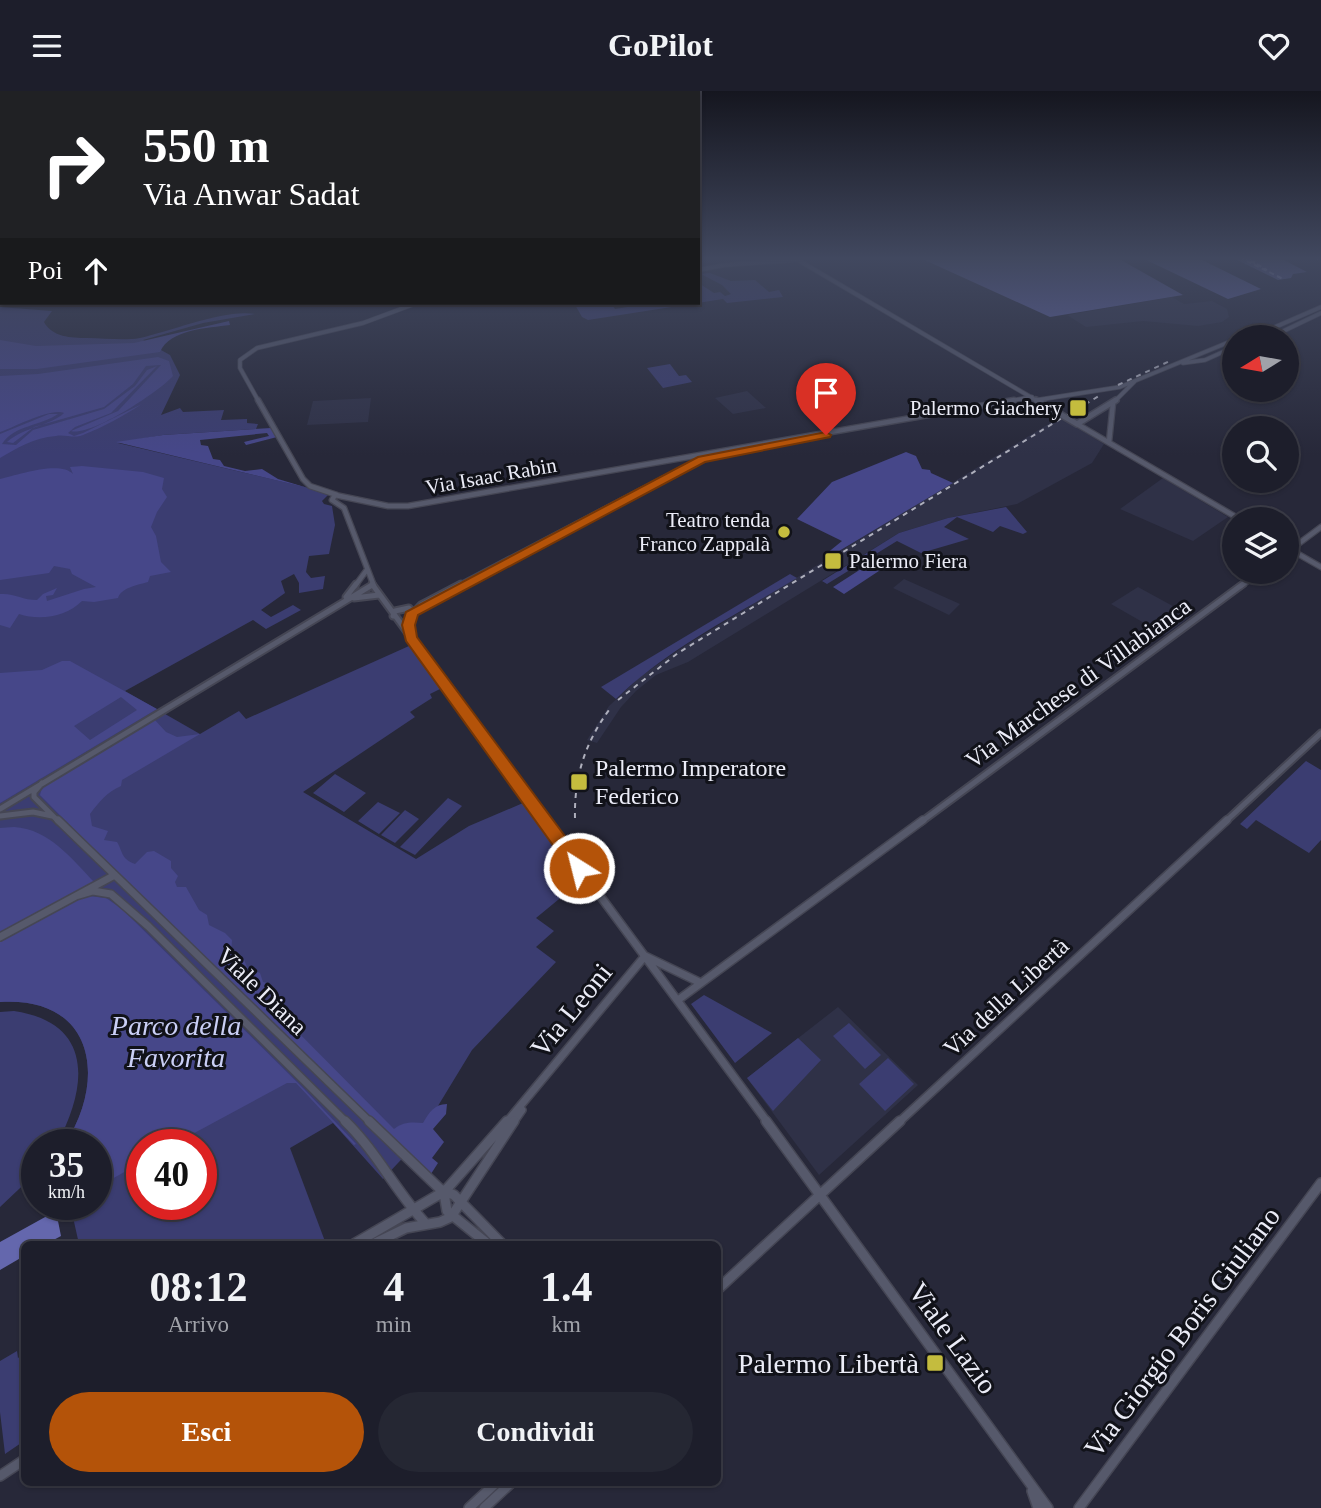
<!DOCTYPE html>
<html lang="it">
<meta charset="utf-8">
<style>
body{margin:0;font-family:"Times New Roman",serif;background:#252733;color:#f1f3f6;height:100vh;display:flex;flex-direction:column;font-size:26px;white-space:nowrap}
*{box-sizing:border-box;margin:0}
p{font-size:23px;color:#a0a2a9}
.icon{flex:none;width:38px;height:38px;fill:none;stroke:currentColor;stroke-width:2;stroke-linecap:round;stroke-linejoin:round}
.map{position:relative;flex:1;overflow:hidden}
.sheet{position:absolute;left:21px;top:1150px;width:700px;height:245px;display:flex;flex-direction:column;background:#1d1e2b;border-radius:10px;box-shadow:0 2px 5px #0004,0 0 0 2px #3b3c47}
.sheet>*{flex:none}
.banner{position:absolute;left:0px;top:0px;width:700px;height:214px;box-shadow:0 2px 5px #0004,0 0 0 2px #3b3c47;background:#202124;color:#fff;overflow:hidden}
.needle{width:46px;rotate:259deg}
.tools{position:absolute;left:1222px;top:234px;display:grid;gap:14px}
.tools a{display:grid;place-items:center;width:77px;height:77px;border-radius:50%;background:#1d1e2b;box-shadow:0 2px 5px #0004,0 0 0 2px #3b3c47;font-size:35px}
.speed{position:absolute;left:21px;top:1038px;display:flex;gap:14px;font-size:35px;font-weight:700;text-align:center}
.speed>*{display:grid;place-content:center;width:91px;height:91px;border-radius:50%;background:#1d1e2b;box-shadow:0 2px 5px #0004,0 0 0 2px #3b3c47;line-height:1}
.speed small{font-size:18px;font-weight:400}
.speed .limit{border:10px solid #d22;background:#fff;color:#111}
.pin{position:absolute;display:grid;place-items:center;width:60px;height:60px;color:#fff;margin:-72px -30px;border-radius:50% 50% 50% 0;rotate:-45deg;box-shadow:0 0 7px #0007}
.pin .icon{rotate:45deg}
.me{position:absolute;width:77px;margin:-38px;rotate:324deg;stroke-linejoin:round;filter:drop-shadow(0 0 5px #0008)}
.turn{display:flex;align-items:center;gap:24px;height:147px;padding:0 28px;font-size:32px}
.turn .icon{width:91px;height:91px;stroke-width:2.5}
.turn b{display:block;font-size:49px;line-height:60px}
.then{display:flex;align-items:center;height:66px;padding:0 28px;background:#0003;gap:14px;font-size:26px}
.eta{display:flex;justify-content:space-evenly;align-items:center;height:119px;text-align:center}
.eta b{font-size:42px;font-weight:800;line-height:49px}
.action{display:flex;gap:14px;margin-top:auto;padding:14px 28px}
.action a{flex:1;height:80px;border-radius:42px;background:#b45309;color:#fff;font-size:28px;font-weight:800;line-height:80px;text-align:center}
.action a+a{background:#252733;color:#f1f3f6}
header{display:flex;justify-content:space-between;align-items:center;height:91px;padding:0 28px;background:#1d1e2b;font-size:32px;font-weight:800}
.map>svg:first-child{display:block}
.built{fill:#2f3147}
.green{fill:#3b3d71;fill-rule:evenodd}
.forest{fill:#464789;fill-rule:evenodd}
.water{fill:#6467ad}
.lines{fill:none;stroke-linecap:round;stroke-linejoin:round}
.ferry{stroke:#b6bbf5;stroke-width:2;stroke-dasharray:5 3.5;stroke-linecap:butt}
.tertiary-far4-casing{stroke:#454654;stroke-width:5}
.tertiary-far3-casing{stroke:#454654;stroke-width:7}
.tertiary-far2-casing{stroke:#454654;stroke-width:9}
.tertiary-far1-casing{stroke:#454654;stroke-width:10}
.tertiary-casing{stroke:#454654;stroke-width:12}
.secondary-far1-casing{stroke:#454654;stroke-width:5}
.secondary-casing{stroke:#454654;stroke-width:8}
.tertiary-far4{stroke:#56596b;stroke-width:3.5}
.tertiary-far3{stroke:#56596b;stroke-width:4.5}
.tertiary-far2{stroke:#56596b;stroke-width:5}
.tertiary-far1{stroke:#56596b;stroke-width:7}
.tertiary{stroke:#56596b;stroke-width:9}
.secondary-far1{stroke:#56596b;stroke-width:3.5}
.secondary{stroke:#56596b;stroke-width:5}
.rail{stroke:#afb0bd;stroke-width:2;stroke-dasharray:5 5;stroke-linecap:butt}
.route{fill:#b45309;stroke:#753606;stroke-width:2}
.poi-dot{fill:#c4bc3e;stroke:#111219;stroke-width:2.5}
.labels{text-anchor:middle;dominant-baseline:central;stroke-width:6;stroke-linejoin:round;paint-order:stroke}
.far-poi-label{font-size:21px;fill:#ebecf7;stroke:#111219;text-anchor:end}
.far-street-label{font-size:21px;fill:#ebecf7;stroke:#111219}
.street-label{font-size:24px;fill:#ebecf7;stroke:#111219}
.poi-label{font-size:24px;fill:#ebecf7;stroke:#111219;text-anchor:start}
.near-street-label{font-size:28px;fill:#ebecf7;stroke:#111219}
.near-park-label{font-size:28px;font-style:italic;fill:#cacff6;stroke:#111219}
.near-poi-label{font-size:28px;fill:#ebecf7;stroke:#111219;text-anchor:end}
</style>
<header><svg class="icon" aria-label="menu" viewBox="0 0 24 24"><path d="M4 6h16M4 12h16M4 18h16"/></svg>GoPilot<svg class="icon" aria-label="heart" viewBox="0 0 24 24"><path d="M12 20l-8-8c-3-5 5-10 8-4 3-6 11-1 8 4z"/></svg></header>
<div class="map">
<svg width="1321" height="1417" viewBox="0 0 1321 1417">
<rect width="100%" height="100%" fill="#272839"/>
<path class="built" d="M1172,206L1184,213L1212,210L1227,218L1229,226L1222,231L1198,235L1143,230L1086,236L1067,224Z
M747,300L766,317L733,323L715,307Z
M371,307L368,331L307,334L313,310Z
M1060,326L1104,353L1092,372L1017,413L948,427L899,442L688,571L656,584L636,600L621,616L597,652L587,649L609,615L641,585L686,554Z
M1163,387L1228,426L1193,450L1120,418Z
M904,488L960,513L949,524L893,497Z
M1138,496L1191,525L1165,544L1111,513Z
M838,916L918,994L819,1084L747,987Z"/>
<path class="green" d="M710,182L731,190L755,189L769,201L779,199L783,206L727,212L723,208L588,229L582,226L574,212H611L615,218L652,212H698L700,193L714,202L720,201L725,205L731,203L722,194L701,183Z
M0,216L52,220L44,231C52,246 71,247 87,247C104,247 123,250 140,247C172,240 224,218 255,223L203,232L143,249L170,264L180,284L161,324L180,317L183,321L224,319L221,329L247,328V332L258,333L256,338L163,344L118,352L330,402L322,410L324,413L332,415L335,434L329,463L309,465L306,481L311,487L325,485L323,498L299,502V492L294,483L281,490L285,502L261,519L271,526L293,514L301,519L266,538L253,529L125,600L200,643L239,620L246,628L409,555L440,598L430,603L432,607L410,621L415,626L303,701L416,768L469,735L523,712L581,790L536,827L554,840L536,856L556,871L472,959L413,1056L383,1088L333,1032L290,1057L326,1153H79L70,1113H96V1054L65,1053C108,986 93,905 0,911ZM142,1054H201V1113H142Z
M670,273L679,285L686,284L692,291L663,297L647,277Z
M1006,416L1027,441L1023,443L1000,435L993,441L957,426L944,436L969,448L921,462L897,450L827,493L822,490L899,442L948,427Z
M790,483L797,487C736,524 667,558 616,608L601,596Z
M1306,670L1321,679V749L1309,762L1256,729L1247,738L1240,733Z
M335,683L366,702L344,721L313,702Z
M448,707L462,715L415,764L400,756Z
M378,711L400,722L379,743L358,730Z
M405,719L419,728L395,752L381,744Z
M704,904L772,942L735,972L691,913Z
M14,920C94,932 88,995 57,1053L37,1054V1081L0,1116V921Z
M849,932L881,964L865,978L833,945Z
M798,947L821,969L773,1020L747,987Z
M888,967L914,993L885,1020L859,993Z
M17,1260L18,1267L24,1263V1350L5,1363L0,1321V1270Z"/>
<path class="forest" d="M229,230L230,234C208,237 170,238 160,261L37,278H0V249L36,255L134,252Z
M158,266L169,270L173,285C159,301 90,346 71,340L118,320L161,274L146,275L133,293L104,316L34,336L13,352L7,351C24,336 52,334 64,322C52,316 14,336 0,341V285L38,283Z
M157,275L111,322L75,336L68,342L74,345L83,342L142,313C123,325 104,336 83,344C74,348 65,343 56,345C33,347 19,356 0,367V343L49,323H58C41,335 14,334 2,353L16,354L33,339L104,318L135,295L147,279Z
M271,337L277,346L246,354L244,351L269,345L267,342L200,349L201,354L208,355L213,368L220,369L224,375L245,380L262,378L278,388L308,397L116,351L163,344Z
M906,361L916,365L922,378L930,379L931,382L953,392L829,466L826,463L842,450L797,428L832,391Z
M82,375L143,381L164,387L162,398L167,406L157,421L151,436L156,445L161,471L171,481L150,485L148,491C137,494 121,497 118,507L94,511L82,510C66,526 40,530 19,523L10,537L0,534V503C15,502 22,509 37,509L43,503L57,497L53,504L46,505L47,510L84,498L96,496L72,483L70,478L54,475L49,482L0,489V388C17,384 60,369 73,383L70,376Z
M875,469L888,474L844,503L833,496Z
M62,570H70L157,618L0,712V582L42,579ZM121,606L137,619L90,649L74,635Z
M154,628L166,641L177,646L200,643L122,689L121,695C107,701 99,711 90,723L92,735L108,740L104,749L117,751C123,761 121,768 135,773L147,761L154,760L171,770V777L178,785L175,791L177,796H186L199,819L207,824L209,834L225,842L232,849L231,864L243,866L247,876L260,882L263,891L267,892L266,899L261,903L266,910L273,909L281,924L394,1038C403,1031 411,1031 423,1032C429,1022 434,1013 447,1013L446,1023L433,1038L444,1051L432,1067L438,1072L429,1086L130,795L40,704L42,697L53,689Z
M14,736C49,738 72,768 95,792L0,844V737Z
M89,805L106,807L122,818L304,998L356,1053L354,1054L296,992H287L174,1053L142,1054V1071L96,1097V1054L65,1053C108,986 93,905 0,911V850L70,812Z"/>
<path class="water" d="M918,166H1133L1121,169L1183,204L1050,226Z
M1140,166H1196L1261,198L1228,208Z
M1231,166H1278L1307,181L1293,183L1291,187L1278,189Z
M56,1120L61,1145L46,1153H24V1165L0,1179V1151Z"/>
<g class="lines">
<path class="ferry" d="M1239,166L1283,188
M1243,166L1258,174
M1246,166L1255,171
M1314,166L1321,170
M1257,173L1267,179"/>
<defs>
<path id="tertiary-far4" d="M259,311L240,277V269L257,257L363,232L417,212
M1003,311L1032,306"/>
<path id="tertiary-far3" d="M258,309L303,388L310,395L337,404
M1077,333L1241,429
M1109,351L1113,312
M1286,456L1321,476
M1286,462L1321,436
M355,495L366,480
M374,495L344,417L332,409L335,404L388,415H408L1014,309
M458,495L697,370L713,365
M1241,495L1260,481"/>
<path id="tertiary-far2" d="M372,493L546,731
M346,506L356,493
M354,507L379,504
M393,525L395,520L409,517L412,521
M410,545V526L421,514L461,493
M42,692L34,701V706L59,731
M0,718L372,494
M0,725L33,721L52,725
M921,731L1243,493
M1225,731L1321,642"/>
<path id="tertiary-far1" d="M58,729L371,1032
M544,729L768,1032
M76,805L93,800L111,803L148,835L347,1032
M0,846L113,785
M645,865L701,892
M678,909L923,729
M506,1032L645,865
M513,1032L522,1019
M898,1032L1227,729"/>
<path id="tertiary" d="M345,1030C377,1061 396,1101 426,1133
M369,1030L440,1098L454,1104L502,1153
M766,1030L1048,1417
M444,1102L447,1120L488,1153
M354,1153L445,1100L507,1030
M373,1153L406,1137L440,1131L451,1126L514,1030
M718,1198L900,1030
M0,1385L24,1369
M1032,1400L1038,1417
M469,1417L497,1391
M484,1417L512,1391
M1079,1417L1321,1092"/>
<path id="secondary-far1" d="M698,179L725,174L798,169L1039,311
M1250,247L1321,216
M1269,247L1321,222
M1183,272L1205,269L1234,256
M1037,309L1120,296L1234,249
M1114,311L1135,290"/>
<path id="secondary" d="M1036,309L1077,333L1116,309"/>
</defs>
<use href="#tertiary-far4" class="tertiary-far4-casing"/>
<use href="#tertiary-far3" class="tertiary-far3-casing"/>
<use href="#tertiary-far2" class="tertiary-far2-casing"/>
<use href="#tertiary-far1" class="tertiary-far1-casing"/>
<use href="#tertiary" class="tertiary-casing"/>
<use href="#secondary-far1" class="secondary-far1-casing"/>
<use href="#secondary" class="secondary-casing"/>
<use href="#tertiary-far4" class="tertiary-far4"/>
<use href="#tertiary-far3" class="tertiary-far3"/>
<use href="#tertiary-far2" class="tertiary-far2"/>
<use href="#tertiary-far1" class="tertiary-far1"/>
<use href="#tertiary" class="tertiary"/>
<use href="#secondary-far1" class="secondary-far1"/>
<use href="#secondary" class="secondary"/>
<path class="rail" d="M1118,294L1172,269
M1068,324L1102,303
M618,609L678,562L1062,327
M575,727C574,686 585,652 609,619"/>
</g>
<linearGradient id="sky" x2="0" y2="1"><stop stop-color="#15161f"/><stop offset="0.46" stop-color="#41485f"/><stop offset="1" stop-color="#41485f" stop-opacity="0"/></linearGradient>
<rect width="1321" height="364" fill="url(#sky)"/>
<path class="route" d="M826,341L831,344L830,346L705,371L418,524L415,534L417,546L585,772L588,777L585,782H573L406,550L402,534L406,521L698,366Z"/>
<g class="poi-dot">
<rect x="1069" y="308" width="18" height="18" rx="3.5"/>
<circle cx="784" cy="441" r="7"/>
<rect x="824" y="461" width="18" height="18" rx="3.5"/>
<rect x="570" y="682" width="18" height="18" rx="3.5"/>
<rect x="926" y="1263" width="18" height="18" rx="3.5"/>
</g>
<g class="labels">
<g class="far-poi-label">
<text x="1062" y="317">Palermo Giachery</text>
<text x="770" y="429">Teatro tenda<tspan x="770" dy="24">Franco Zappalà</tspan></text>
<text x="849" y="470" text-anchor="start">Palermo Fiera</text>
</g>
<g class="far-street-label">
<text transform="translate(491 385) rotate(-10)">Via Isaac Rabin</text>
</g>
<g class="street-label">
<text transform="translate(1078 592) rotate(-36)">Via Marchese di Villabianca</text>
<text transform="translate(262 900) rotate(44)">Viale Diana</text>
<text transform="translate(1006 906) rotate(-43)">Via della Libertà</text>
</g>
<g class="poi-label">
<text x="595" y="677">Palermo Imperatore<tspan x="595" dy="28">Federico</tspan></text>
</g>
<g class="near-street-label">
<text transform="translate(571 919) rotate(-51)">Via Leoni</text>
<text transform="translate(1182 1241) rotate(-53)">Via Giorgio Boris Giuliano</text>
<text transform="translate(953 1247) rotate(54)">Viale Lazio</text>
</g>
<g class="near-park-label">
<text x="176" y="934">Parco della<tspan x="176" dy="32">Favorita</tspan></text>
</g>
<g class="near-poi-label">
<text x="919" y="1272">Palermo Libertà</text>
</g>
</g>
</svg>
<div class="tools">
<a><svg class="needle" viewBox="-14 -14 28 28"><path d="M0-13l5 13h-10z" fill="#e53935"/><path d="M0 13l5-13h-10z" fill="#a0a2a9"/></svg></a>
<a><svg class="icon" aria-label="search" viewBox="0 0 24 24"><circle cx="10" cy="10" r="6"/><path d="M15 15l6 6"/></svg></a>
<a><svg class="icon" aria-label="layers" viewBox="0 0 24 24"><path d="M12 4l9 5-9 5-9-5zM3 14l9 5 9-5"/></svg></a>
</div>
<div class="speed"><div>35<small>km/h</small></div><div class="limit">40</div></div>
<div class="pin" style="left:826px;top:344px;background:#d93025"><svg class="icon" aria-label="arrive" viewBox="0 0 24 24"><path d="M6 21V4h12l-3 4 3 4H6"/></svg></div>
<svg class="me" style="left:579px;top:777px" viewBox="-20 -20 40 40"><circle r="17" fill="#b45309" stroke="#fff" stroke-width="3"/><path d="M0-11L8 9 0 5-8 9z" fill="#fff"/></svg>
<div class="banner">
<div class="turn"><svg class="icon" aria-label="right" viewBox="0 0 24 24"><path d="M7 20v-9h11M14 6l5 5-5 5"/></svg><div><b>550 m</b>Via Anwar Sadat</div></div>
<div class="then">Poi<svg class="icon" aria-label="ahead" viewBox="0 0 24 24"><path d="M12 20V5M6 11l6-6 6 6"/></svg></div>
</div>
<section class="sheet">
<div class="eta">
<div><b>08:12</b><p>Arrivo</p></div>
<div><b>4</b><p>min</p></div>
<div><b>1.4</b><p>km</p></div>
</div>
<div class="action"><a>Esci</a><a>Condividi</a></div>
</section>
</div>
